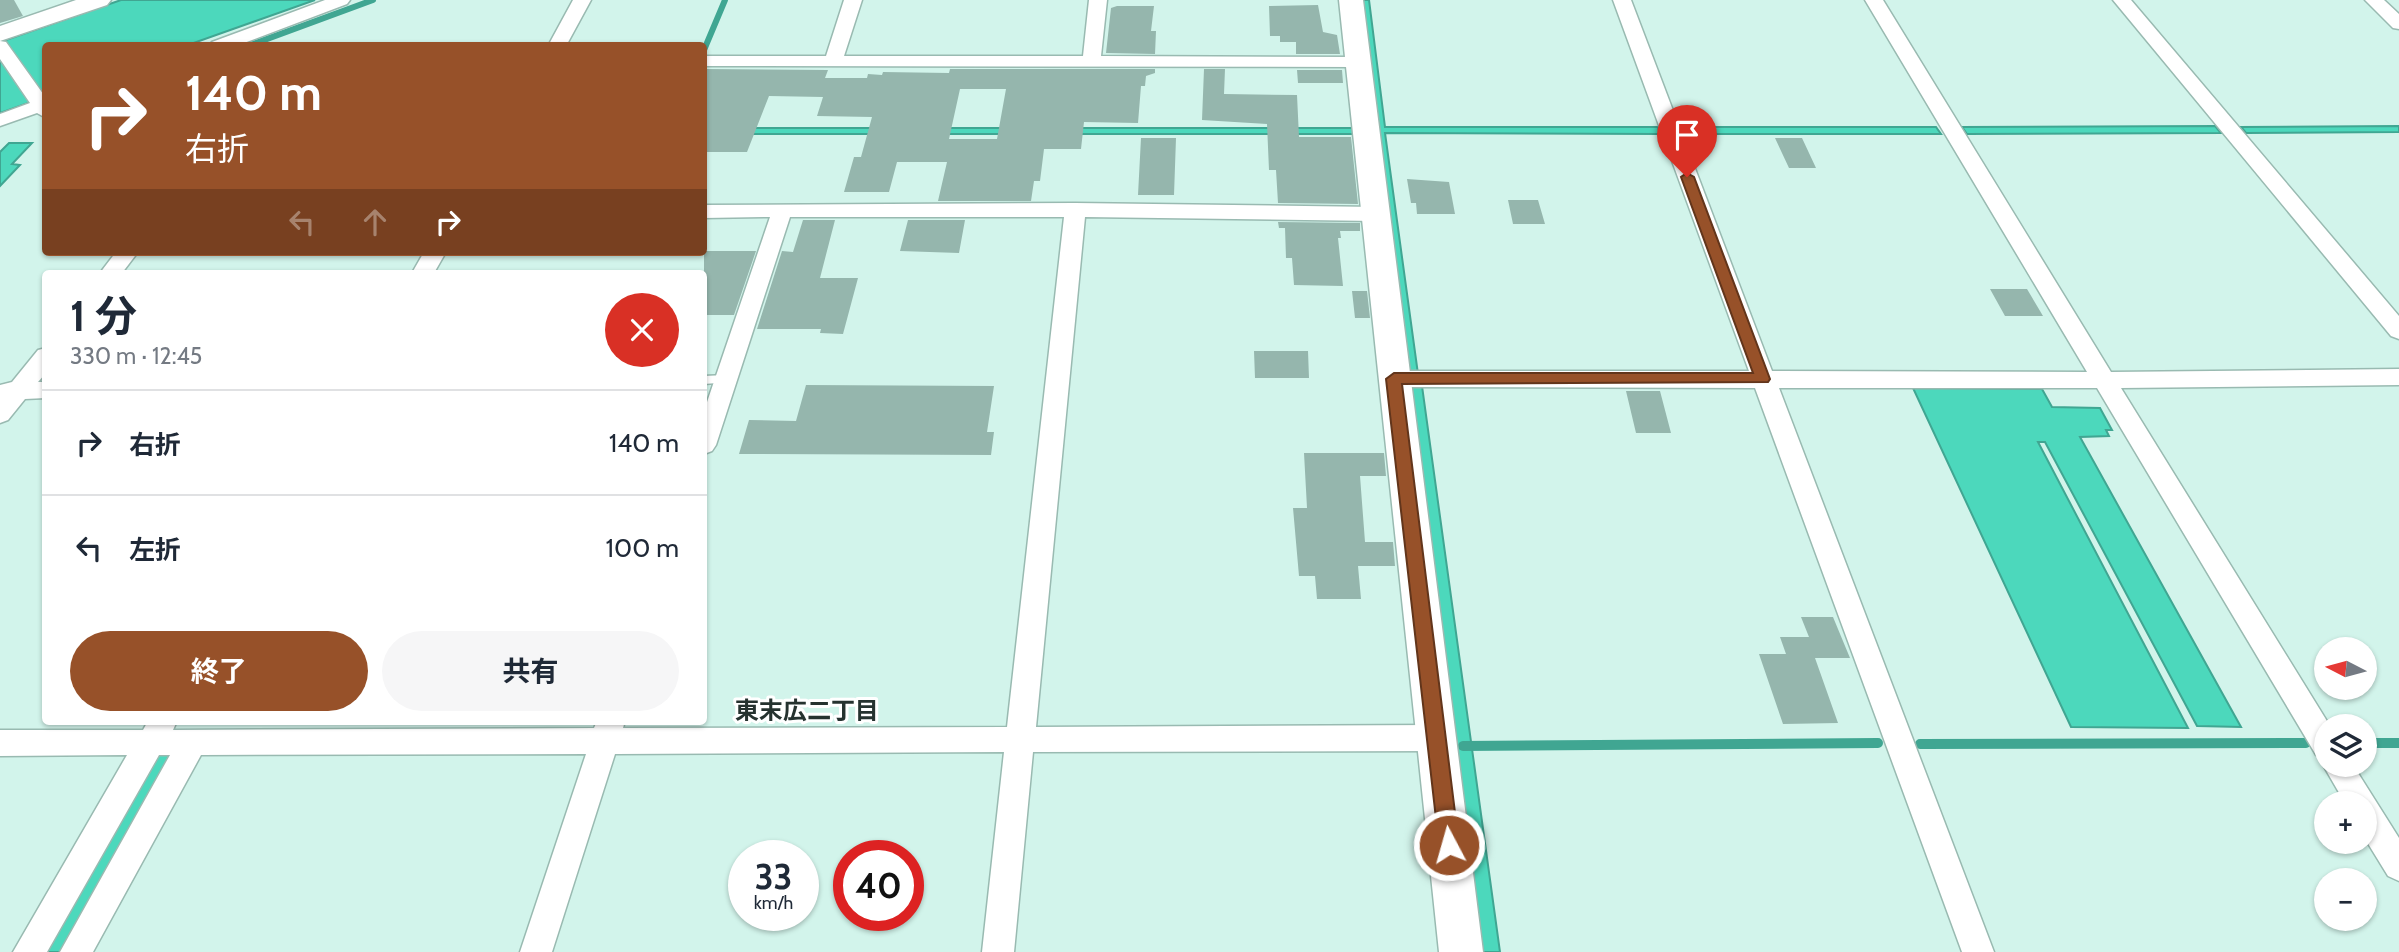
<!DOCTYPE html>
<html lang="ja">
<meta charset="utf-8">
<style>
body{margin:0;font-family:Cabin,"Noto Sans JP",sans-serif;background:#f6f6f7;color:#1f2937;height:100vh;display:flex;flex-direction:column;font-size:26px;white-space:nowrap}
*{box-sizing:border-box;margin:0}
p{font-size:23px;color:#747a83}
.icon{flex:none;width:38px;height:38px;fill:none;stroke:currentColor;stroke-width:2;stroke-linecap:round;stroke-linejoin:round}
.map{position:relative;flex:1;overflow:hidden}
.details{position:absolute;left:42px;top:270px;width:665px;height:455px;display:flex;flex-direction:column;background:#fff;border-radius:7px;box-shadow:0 2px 5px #0004}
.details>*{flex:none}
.top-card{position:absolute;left:42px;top:42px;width:665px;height:214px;border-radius:7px;box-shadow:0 2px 5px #0004;background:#975129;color:#fff;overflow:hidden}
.needle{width:46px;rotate:276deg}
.tools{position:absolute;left:2314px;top:637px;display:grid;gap:14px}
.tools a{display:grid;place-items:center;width:63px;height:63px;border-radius:50%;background:#fff;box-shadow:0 2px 5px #0004;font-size:35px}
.speed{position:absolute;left:728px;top:840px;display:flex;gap:14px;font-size:35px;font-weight:700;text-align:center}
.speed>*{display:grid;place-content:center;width:91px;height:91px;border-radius:50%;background:#fff;box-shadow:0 2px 5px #0004;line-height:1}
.speed small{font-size:18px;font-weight:400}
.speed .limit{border:10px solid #d22;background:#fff;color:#111}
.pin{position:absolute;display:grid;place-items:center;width:60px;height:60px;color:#fff;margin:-72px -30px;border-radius:50% 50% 50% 0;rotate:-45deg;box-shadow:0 0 7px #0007}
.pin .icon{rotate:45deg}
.me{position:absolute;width:77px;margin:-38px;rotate:354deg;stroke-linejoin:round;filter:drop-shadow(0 0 5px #0008)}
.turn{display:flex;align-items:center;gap:24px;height:147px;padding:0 28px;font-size:32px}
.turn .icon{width:91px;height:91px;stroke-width:2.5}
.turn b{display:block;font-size:49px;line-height:60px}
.lanes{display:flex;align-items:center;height:66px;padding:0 28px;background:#0003;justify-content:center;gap:35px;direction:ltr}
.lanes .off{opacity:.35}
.round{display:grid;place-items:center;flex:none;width:74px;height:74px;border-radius:37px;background:#f6f6f7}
.headline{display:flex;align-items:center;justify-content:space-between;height:119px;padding:0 28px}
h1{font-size:42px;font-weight:700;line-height:52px}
.cta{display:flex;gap:14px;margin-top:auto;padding:14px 28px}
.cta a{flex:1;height:80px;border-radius:42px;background:#975129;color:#fff;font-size:28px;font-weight:700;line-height:80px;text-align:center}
.cta a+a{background:#f6f6f7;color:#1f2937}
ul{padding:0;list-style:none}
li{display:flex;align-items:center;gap:21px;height:105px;padding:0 28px;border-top:2px solid #e0e1e3}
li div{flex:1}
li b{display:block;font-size:26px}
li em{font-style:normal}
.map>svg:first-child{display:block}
.water{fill:#4cd8bc;stroke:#40a692;stroke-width:2}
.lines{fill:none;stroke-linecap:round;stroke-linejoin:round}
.stream-far1{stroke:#40a692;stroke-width:6}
.stream{stroke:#40a692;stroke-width:10}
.building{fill:#95b6ad;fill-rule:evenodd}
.lane-casing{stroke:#99bab1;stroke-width:3}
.street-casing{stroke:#99bab1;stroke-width:3}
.secondary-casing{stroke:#99bab1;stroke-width:3}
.lane{fill:#fff;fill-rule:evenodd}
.street{fill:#fff;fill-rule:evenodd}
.secondary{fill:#fff;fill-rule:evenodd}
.route{fill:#975129;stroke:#62351b;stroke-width:2}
.labels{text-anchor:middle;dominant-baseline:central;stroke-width:6;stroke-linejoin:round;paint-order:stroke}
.neighbourhood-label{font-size:24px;font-weight:bold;fill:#25322f;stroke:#fff}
</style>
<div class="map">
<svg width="2399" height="952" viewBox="0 0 2399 952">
<rect width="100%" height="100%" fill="#d2f4eb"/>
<path class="water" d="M121,0H315L188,45L46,46L45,97L0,113V42Z
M1362,0H1369L1385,127H1658L1660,134L1385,133L1418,374H1408Z
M2215,126L2221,133L1967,134L1962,127Z
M2399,126V132L2246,133L2241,127Z
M1682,127H1936L1941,134H1685Z
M704,128H1355L1356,134H704Z
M9,143H32L12,164L20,165L0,186V152Z
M1409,386H1422L1500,952H1482Z
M1913,388L2042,389L2052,407L2100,408L2112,430H2106L2109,436L2080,437L2241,727L2197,726L2045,442H2038L2188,728L2071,727Z
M157,752H176L65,952H42Z"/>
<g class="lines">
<path class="stream-far1" d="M248,46L373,0
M704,50L725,0"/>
<path class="stream" d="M2364,743H2399
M1920,744L2306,743
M1463,746L1878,743"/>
</g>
<path class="building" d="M0,0H14L23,16L0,23Z
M1318,5L1323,32L1337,35L1340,54H1296V42H1280V36H1270L1269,6Z
M1117,6H1154L1151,31H1156L1155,54L1106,53L1111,8Z
M704,69L828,70L825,78H867L868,74L882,75L883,72L949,73L950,69H1155V73L1146,76L1145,86H1141L1138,123L1084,122L1081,149H1044L1040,181H1034L1031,201H938L947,162H897L889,192H844L854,157H861L872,117L817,116L823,97L769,96L747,152H704ZM960,89H1006L997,139H949Z
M1204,69H1225L1224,94L1297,95L1299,137H1351L1358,204L1278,203L1276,170H1269L1267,124L1202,120Z
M1297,70H1342L1343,83H1298Z
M1141,138H1176L1174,195H1138Z
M1775,138H1802L1816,168H1789Z
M1407,179L1449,182L1455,214H1417L1416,203H1411Z
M1508,200H1538L1545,224H1513Z
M803,220H835L820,278H858L843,334L820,333L821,329H757L782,251L793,252Z
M908,220H965L959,253L900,251Z
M1278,222L1360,223V231H1340L1341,238H1338L1343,286L1294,285L1292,258H1286L1285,228H1279Z
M756,251L734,315H704V251Z
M1990,289H2027L2043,316H2005Z
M1352,291H1367L1370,318H1355Z
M1254,351H1308L1309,378H1255Z
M806,385L994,386L987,432H994L991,455L739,454L749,420L796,421Z
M1626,391H1660L1671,433H1636Z
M1304,453H1384L1386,476H1360L1365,542H1393L1395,566H1358L1361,599H1317L1315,576H1299L1293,508H1307Z
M1801,617H1833L1850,658H1815L1838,723L1783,724L1759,654H1786L1780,637H1809Z"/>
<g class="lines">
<defs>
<path id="lane" d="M726,375L732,379L730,382L704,384V376Z"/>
<path id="street" d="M325,0H350L347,4L236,46H209L212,42Z
M573,0H591L566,46H548Z
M844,0H862L844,56H1083L1089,0H1107L1101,56L1357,57L1366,62L1357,67L704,66V56H826Z
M1613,0H1631L1772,371L2087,372L1865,0H1883L2111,372L2399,369V385L2121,388L2330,726H2326V765H2353L2399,838V881L2388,876L2364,837V803H2345L2323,765L2325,759L2316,755L2097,388H1779L1994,952H1962L1755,388L1393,387L1385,385L1381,379L1385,373L1393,371H1749Z
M2113,0H2131L2399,316V339L2391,336Z
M2365,0H2384L2399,14V29L2393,28Z
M0,41L6,42L46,98V118L37,113L0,126V114L30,103L0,59Z
M1075,203L1376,207L1383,209L1386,214L1383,219L1376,221L1085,217L1036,727L1437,725L1447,729L1451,738L1447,747L1437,751L1033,752L1014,952H982L1004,752L615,754L552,952H520L586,754L201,755L93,952H60L170,755H159L47,952H13L127,755L0,756V730H143L148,721H177L173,730L594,728L597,721H625L623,728L1007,727L1064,217H790L716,445L712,451L704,454V411L770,217L704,218V205Z
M116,252H138L122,273H100Z
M424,252H446L434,273H412Z
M46,348V373L38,382H46V398L25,399L8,420L0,423V385L12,382L38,350Z"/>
<path id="secondary" d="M76,0H111L107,5L0,41V26Z
M1339,0H1363L1483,952H1439Z"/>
</defs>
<use href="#lane" class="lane-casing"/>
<use href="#street" class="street-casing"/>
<use href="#secondary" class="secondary-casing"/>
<use href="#lane" class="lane"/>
<use href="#street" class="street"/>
<use href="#secondary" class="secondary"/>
</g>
<path class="route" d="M1687,173L1694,177L1770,379L1768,382L1402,384L1459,845L1456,852L1449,854L1442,852L1439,845L1386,379L1394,373H1753L1681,177Z"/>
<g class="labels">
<g class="neighbourhood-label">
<text x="807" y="710">東末広二丁目</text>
</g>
</g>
</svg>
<div class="tools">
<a><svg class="needle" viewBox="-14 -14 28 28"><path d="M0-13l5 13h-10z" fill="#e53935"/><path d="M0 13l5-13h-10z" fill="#747a83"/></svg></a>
<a><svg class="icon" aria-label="layers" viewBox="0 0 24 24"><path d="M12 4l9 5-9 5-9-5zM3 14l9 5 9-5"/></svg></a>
<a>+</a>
<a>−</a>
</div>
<div class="speed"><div>33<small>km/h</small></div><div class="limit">40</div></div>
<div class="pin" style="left:1687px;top:177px;background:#d93025"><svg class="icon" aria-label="arrive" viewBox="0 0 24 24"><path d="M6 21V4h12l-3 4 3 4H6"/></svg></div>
<svg class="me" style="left:1449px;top:845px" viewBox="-20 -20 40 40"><circle r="17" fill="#975129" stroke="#fff" stroke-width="3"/><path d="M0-11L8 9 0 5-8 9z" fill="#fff"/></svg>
<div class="top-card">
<div class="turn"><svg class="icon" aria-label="right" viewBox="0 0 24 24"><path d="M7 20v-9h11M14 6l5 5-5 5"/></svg><div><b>140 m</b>右折</div></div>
<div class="lanes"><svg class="icon off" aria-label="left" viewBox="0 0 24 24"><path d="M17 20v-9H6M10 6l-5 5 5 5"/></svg><svg class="icon off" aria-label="ahead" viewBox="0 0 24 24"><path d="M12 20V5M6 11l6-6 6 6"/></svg><svg class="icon" aria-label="right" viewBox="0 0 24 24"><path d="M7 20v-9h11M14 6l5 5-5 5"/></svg></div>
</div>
<section class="details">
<div class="headline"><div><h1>1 分</h1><p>330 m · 12:45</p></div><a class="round" style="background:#d93025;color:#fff"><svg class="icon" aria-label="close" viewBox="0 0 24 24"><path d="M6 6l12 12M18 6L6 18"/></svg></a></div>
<ul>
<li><svg class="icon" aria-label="right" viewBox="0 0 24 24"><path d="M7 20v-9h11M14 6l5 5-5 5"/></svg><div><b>右折</b></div><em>140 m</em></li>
<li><svg class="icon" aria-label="left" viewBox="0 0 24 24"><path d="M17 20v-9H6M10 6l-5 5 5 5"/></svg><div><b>左折</b></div><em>100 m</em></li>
</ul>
<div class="cta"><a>終了</a><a>共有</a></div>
</section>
</div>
